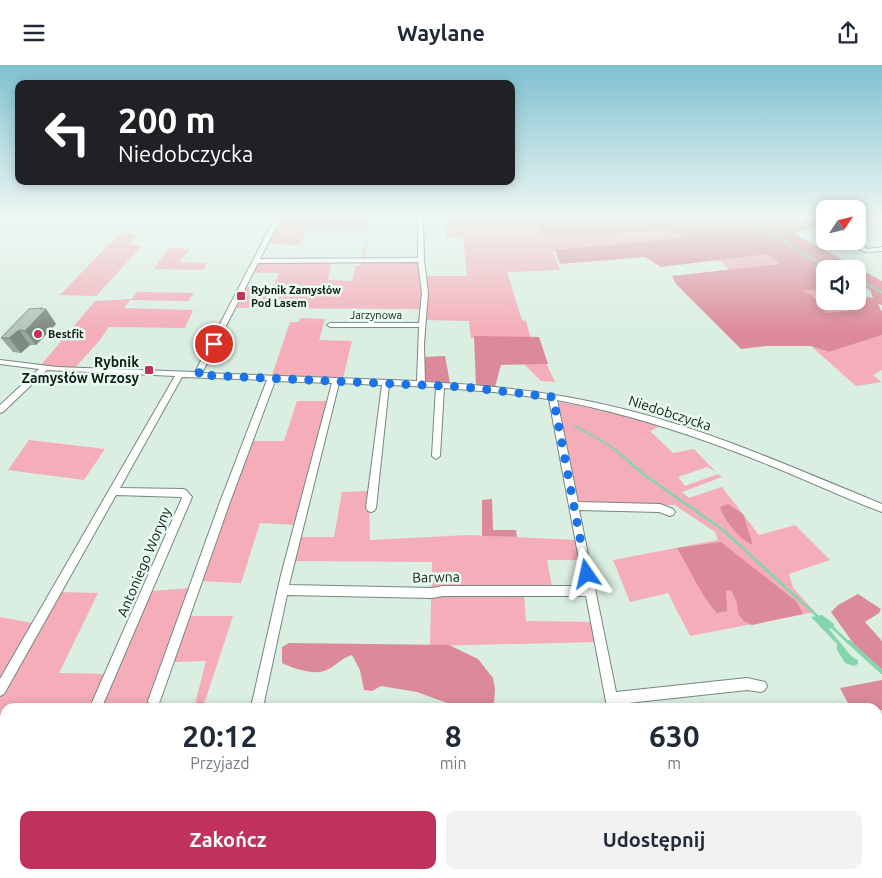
<!DOCTYPE html>
<html lang="pl">
<meta charset="utf-8">
<style>
body{margin:0;font-family:Ubuntu,sans-serif;background:#f2f2f3;color:#1f2937;height:100vh;display:flex;flex-direction:column;font-size:19px;white-space:nowrap}
*{box-sizing:border-box;margin:0}
p{font-size:16px;color:#747a83}
.icon{flex:none;width:28px;height:28px;fill:none;stroke:currentColor;stroke-width:2;stroke-linecap:round;stroke-linejoin:round}
.map{position:relative;flex:1;overflow:hidden}
.side{position:absolute;left:0px;top:638px;width:882px;height:176px;display:flex;flex-direction:column;background:#fff;border-radius:15px 15px 0 0;box-shadow:0 2px 12px #0003}
.side>*{flex:none}
.guide{position:absolute;left:15px;top:15px;width:500px;height:105px;border-radius:10px;box-shadow:0 2px 12px #0003;background:#202124;color:#fff;overflow:hidden}
.needle{width:32px;rotate:55deg}
.fabs{position:absolute;left:816px;top:135px;display:grid;gap:10px}
.fabs a{display:grid;place-items:center;width:50px;height:50px;border-radius:10px;background:#fff;box-shadow:0 2px 12px #0003;font-size:25px}
.pin{position:absolute;display:grid;place-items:center;width:42px;height:42px;color:#fff;margin:-21px;border:2px solid #fff;border-radius:50%;box-shadow:0 1px 5px #0007}
.me{position:absolute;width:55px;margin:-28px;rotate:349deg;stroke-linejoin:round;filter:drop-shadow(0 0 4px #0008)}
.turn{display:flex;align-items:center;gap:18px;height:105px;padding:0 20px;font-size:22px}
.turn .icon{width:65px;height:65px;stroke-width:2.5}
.turn b{display:block;font-size:35px;line-height:42px}
.eta{display:flex;justify-content:space-evenly;align-items:center;height:85px;text-align:center}
.eta b{font-size:30px;font-weight:700;line-height:35px}
.action{display:flex;gap:10px;margin-top:auto;padding:10px 20px}
.action a{flex:1;height:58px;border-radius:10px;background:#c0325c;color:#fff;font-size:20px;font-weight:700;line-height:58px;text-align:center}
.action a+a{background:#f2f2f3;color:#1f2937}
header{display:flex;justify-content:space-between;align-items:center;height:65px;padding:0 20px;background:#fff;font-size:22px;font-weight:700}
.map>svg:first-child{display:block}
.green{fill:#f4adb9}
.forest{fill:#dc8a99;fill-rule:evenodd}
.water{fill:#83d5ac}
.lines{fill:none;stroke-linecap:round;stroke-linejoin:round}
.stream-far2{stroke:#83d5ac;stroke-width:2}
.stream-far1{stroke:#83d5ac;stroke-width:2.5}
.stream{stroke:#83d5ac;stroke-width:4}
.street-casing{stroke:#76887e;stroke-width:2}
.street{fill:#fff;fill-rule:evenodd}
.wall{fill:#99a9a0}
.shaded-wall{fill:#7d8a82}
.building{fill:#b2c5ba;stroke:#7d8a82}
.route{stroke:#1a73e8;stroke-width:9;stroke-dasharray:0 16.2}
.poi-dot{fill:#c0325c;stroke:#e7fbf0;stroke-width:2}
.labels{text-anchor:middle;dominant-baseline:central;stroke-width:5;stroke-linejoin:round;paint-order:stroke}
.far-poi-label{font-size:11px;font-weight:bold;fill:#131a17;stroke:#e7fbf0;text-anchor:start}
.far-street-label{font-size:11px;fill:#131a17;stroke:#e7fbf0}
.poi-label{font-size:14px;font-weight:bold;fill:#131a17;stroke:#e7fbf0;text-anchor:end}
.street-label{font-size:14px;fill:#131a17;stroke:#e7fbf0}
</style>
<header><svg class="icon" aria-label="menu" viewBox="0 0 24 24"><path d="M4 6h16M4 12h16M4 18h16"/></svg>Waylane<svg class="icon" aria-label="share" viewBox="0 0 24 24"><path d="M12 15V3M7 8l5-5 5 5M5 13v7h14v-7"/></svg></header>
<div class="map">
<svg width="882" height="813" viewBox="0 0 882 813">
<rect width="100%" height="100%" fill="#daeee2"/>
<path class="green" d="M446,153H494L497,158L501,153H791L811,163L762,176L825,214V236H858L878,248L836,259L738,214L719,195L553,186L560,205L507,207L522,255L526,256L531,274L471,273L469,256L427,255L421,244L237,243L246,222H273L279,208H253L259,198H331L328,215L352,216L356,200H361L368,166L306,165L300,180L268,179L281,154L370,156L364,194L423,193L427,211H467L463,172H446Z
M122,168L138,169L129,179L142,181L96,231L60,230L109,179Z
M169,183L190,184L179,197L207,198L203,205L154,204Z
M139,224L138,227L194,228L188,236L130,235L124,243L193,245L185,263L109,262L99,276L75,303L41,300L95,236L132,234Z
M300,253L325,254L319,275L352,276L343,313L272,310L290,257H299Z
M882,270V305L873,310L882,317L856,321L811,281L829,287Z
M545,296L555,317L541,316L523,298Z
M297,336H328L297,460L260,458L241,518L200,516L186,551H233L203,642H196L195,639L206,596L173,597L156,642H101L150,526L192,523L250,376H284Z
M560,337L622,350L660,361L650,366L673,388L694,384L716,407L707,402L678,412L685,421L718,409L722,412L682,427L689,433L722,422L759,470L795,460L830,495L789,509L793,523L815,547L690,571L668,528L630,537L613,495L718,475L715,467L675,440L577,441L556,340Z
M29,375L105,384L84,415L8,405Z
M369,426L370,475L468,470L576,475L582,495H547L552,521L524,529L526,556L593,557L597,577L430,581L432,497L292,496L300,472H334L342,427Z
M60,527L98,528L59,608L108,609L92,642H5V663H0V552L32,558Z
M0,797L5,798V809H132L131,813H0Z
M202,809H255L254,813H201Z"/>
<path class="forest" d="M494,153H825V159L793,168L882,216V240L878,239L882,247V270L829,287L811,281H766L741,284L676,219L672,211L780,199L768,189L661,202L645,192L560,199L555,185L684,173L670,165L546,170L535,157L497,159ZM825,204H858V218L870,225L873,233L858,231V236L851,237L854,242L849,246L826,248L812,230L803,226L818,224L825,226Z
M474,271L539,272L548,299L501,300L495,322L476,321Z
M445,291L450,318L424,316V292Z
M492,434L493,465H516L517,472L482,471V435Z
M728,439L743,449L753,480C741,476 723,454 720,442Z
M721,477L797,537L803,549L752,560L744,556L738,549L737,538L731,525L726,526L727,546L717,548C701,531 690,504 677,483Z
M858,529L881,544L879,548L865,557L882,576V604L856,582L831,547L838,540Z
M289,578L449,580L478,594L493,613L495,623L494,638L487,642H458L417,627L381,621L372,626L364,625L360,605L352,590C341,593 334,603 324,606C312,610 292,603 282,598V582Z
M882,615V645L878,646V642H850L840,623Z"/>
<path class="water" d="M822,550L834,559V561L829,564L852,592L858,595V599L854,601L845,598L837,585V579L811,552Z"/>
<g class="lines">
<path class="stream-far2" d="M734,153L779,172L807,192L833,204
M858,215L882,227
M575,361L609,380L631,398"/>
<path class="stream-far1" d="M629,397L646,411L723,465L817,551
M832,562L850,579"/>
<path class="stream" d="M849,577L882,607"/>
<defs>
<path id="street" d="M275,153H281L260,194L418,193V153H423L424,195L428,228L424,279L425,317C490,320 555,327 619,343C710,365 796,404 882,439V447C844,433 807,415 769,400C700,372 630,349 557,335L578,437L660,439L673,444L675,447L673,450L670,451L659,447L579,445L616,627L747,613L765,617L767,621L765,625L761,627L747,625L619,639V642H607L586,531H443L432,533L287,530L263,642H251L281,510L332,318L275,316L230,437L160,636L158,640L154,642L150,640L148,636L220,437L267,315L182,312L120,423L183,424L186,425L192,432L102,642H90L182,433L181,432L116,430L4,629L0,631V614L175,311L47,305L3,347L0,348V340L39,304L0,299V295L57,302L195,307ZM418,197L422,228L419,258H330L327,260L330,262H419L417,316L202,308L258,198ZM339,318L382,320L366,443L368,446L371,447L374,446L376,443L389,320L436,322L432,391L436,394L440,391L444,323L494,327L549,334L584,521H443L432,523L289,520Z
M825,158V167L819,163Z
M845,176H853L868,184L882,182V186L865,187Z
M878,793H882V807H878Z"/>
</defs>
<use href="#street" class="street-casing"/>
<use href="#street" class="street"/>
</g>
<path class="wall" d="M43,244H46L56,259L36,280H30L21,288L13,287L1,273Z"/>
<path class="shaded-wall" d="M42,243L44,246L46,244L56,259L36,280L25,266Z
M19,265L30,280L21,288L9,273Z"/>
<path class="building" d="M42,243L40,244H46L25,266L19,265L9,273H1L29,244Z"/>
<linearGradient id="sky" x2="0" y2="1"><stop stop-color="#7fc1d0"/><stop offset="0.57" stop-color="#eef7f2"/><stop offset="1" stop-color="#eef7f2" stop-opacity="0"/></linearGradient>
<rect width="882" height="267" fill="url(#sky)"/>
<g class="lines">
<path class="route" d="M214,279L198,310L464,322L553,332L587,509"/>
</g>
<g class="poi-dot">
<rect x="236" y="226" width="10" height="10" rx="2.5"/>
<circle cx="38" cy="269" r="5"/>
<rect x="144" y="300" width="10" height="10" rx="2.5"/>
</g>
<g class="labels">
<g class="far-poi-label">
<text x="251" y="225">Rybnik Zamysłów<tspan x="251" dy="13">Pod Lasem</tspan></text>
<text x="48" y="269">Bestfit</text>
</g>
<g class="far-street-label">
<text x="376" y="250">Jarzynowa</text>
</g>
<g class="poi-label">
<text x="139" y="297">Rybnik<tspan x="139" dy="16">Zamysłów Wrzosy</tspan></text>
</g>
<g class="street-label">
<text transform="translate(670 348) rotate(18)">Niedobczycka</text>
<text transform="translate(144 497) rotate(-67)">Antoniego Woryny</text>
<text transform="translate(436 512) rotate(-1)">Barwna</text>
</g>
</g>
</svg>
<div class="fabs">
<a><svg class="needle" viewBox="-14 -14 28 28"><path d="M0-13l5 13h-10z" fill="#e53935"/><path d="M0 13l5-13h-10z" fill="#747a83"/></svg></a>
<a><svg class="icon" aria-label="sound" viewBox="0 0 24 24"><path d="M4 9h4l5-4v14l-5-4H4zM17 9q2 3 0 6"/></svg></a>
</div>
<div class="pin" style="left:214px;top:279px;background:#d93025"><svg class="icon" aria-label="arrive" viewBox="0 0 24 24"><path d="M6 21V4h12l-3 4 3 4H6"/></svg></div>
<svg class="me" style="left:587px;top:509px" viewBox="-20 -20 40 40"><path d="M0-17L14 15 0 8-14 15z" fill="#1a73e8" stroke="#fff" stroke-width="4"/></svg>
<div class="guide">
<div class="turn"><svg class="icon" aria-label="left" viewBox="0 0 24 24"><path d="M17 20v-9H6M10 6l-5 5 5 5"/></svg><div><b>200 m</b>Niedobczycka</div></div>
</div>
<section class="side">
<div class="eta">
<div><b>20:12</b><p>Przyjazd</p></div>
<div><b>8</b><p>min</p></div>
<div><b>630</b><p>m</p></div>
</div>
<div class="action"><a>Zakończ</a><a>Udostępnij</a></div>
</section>
</div>
